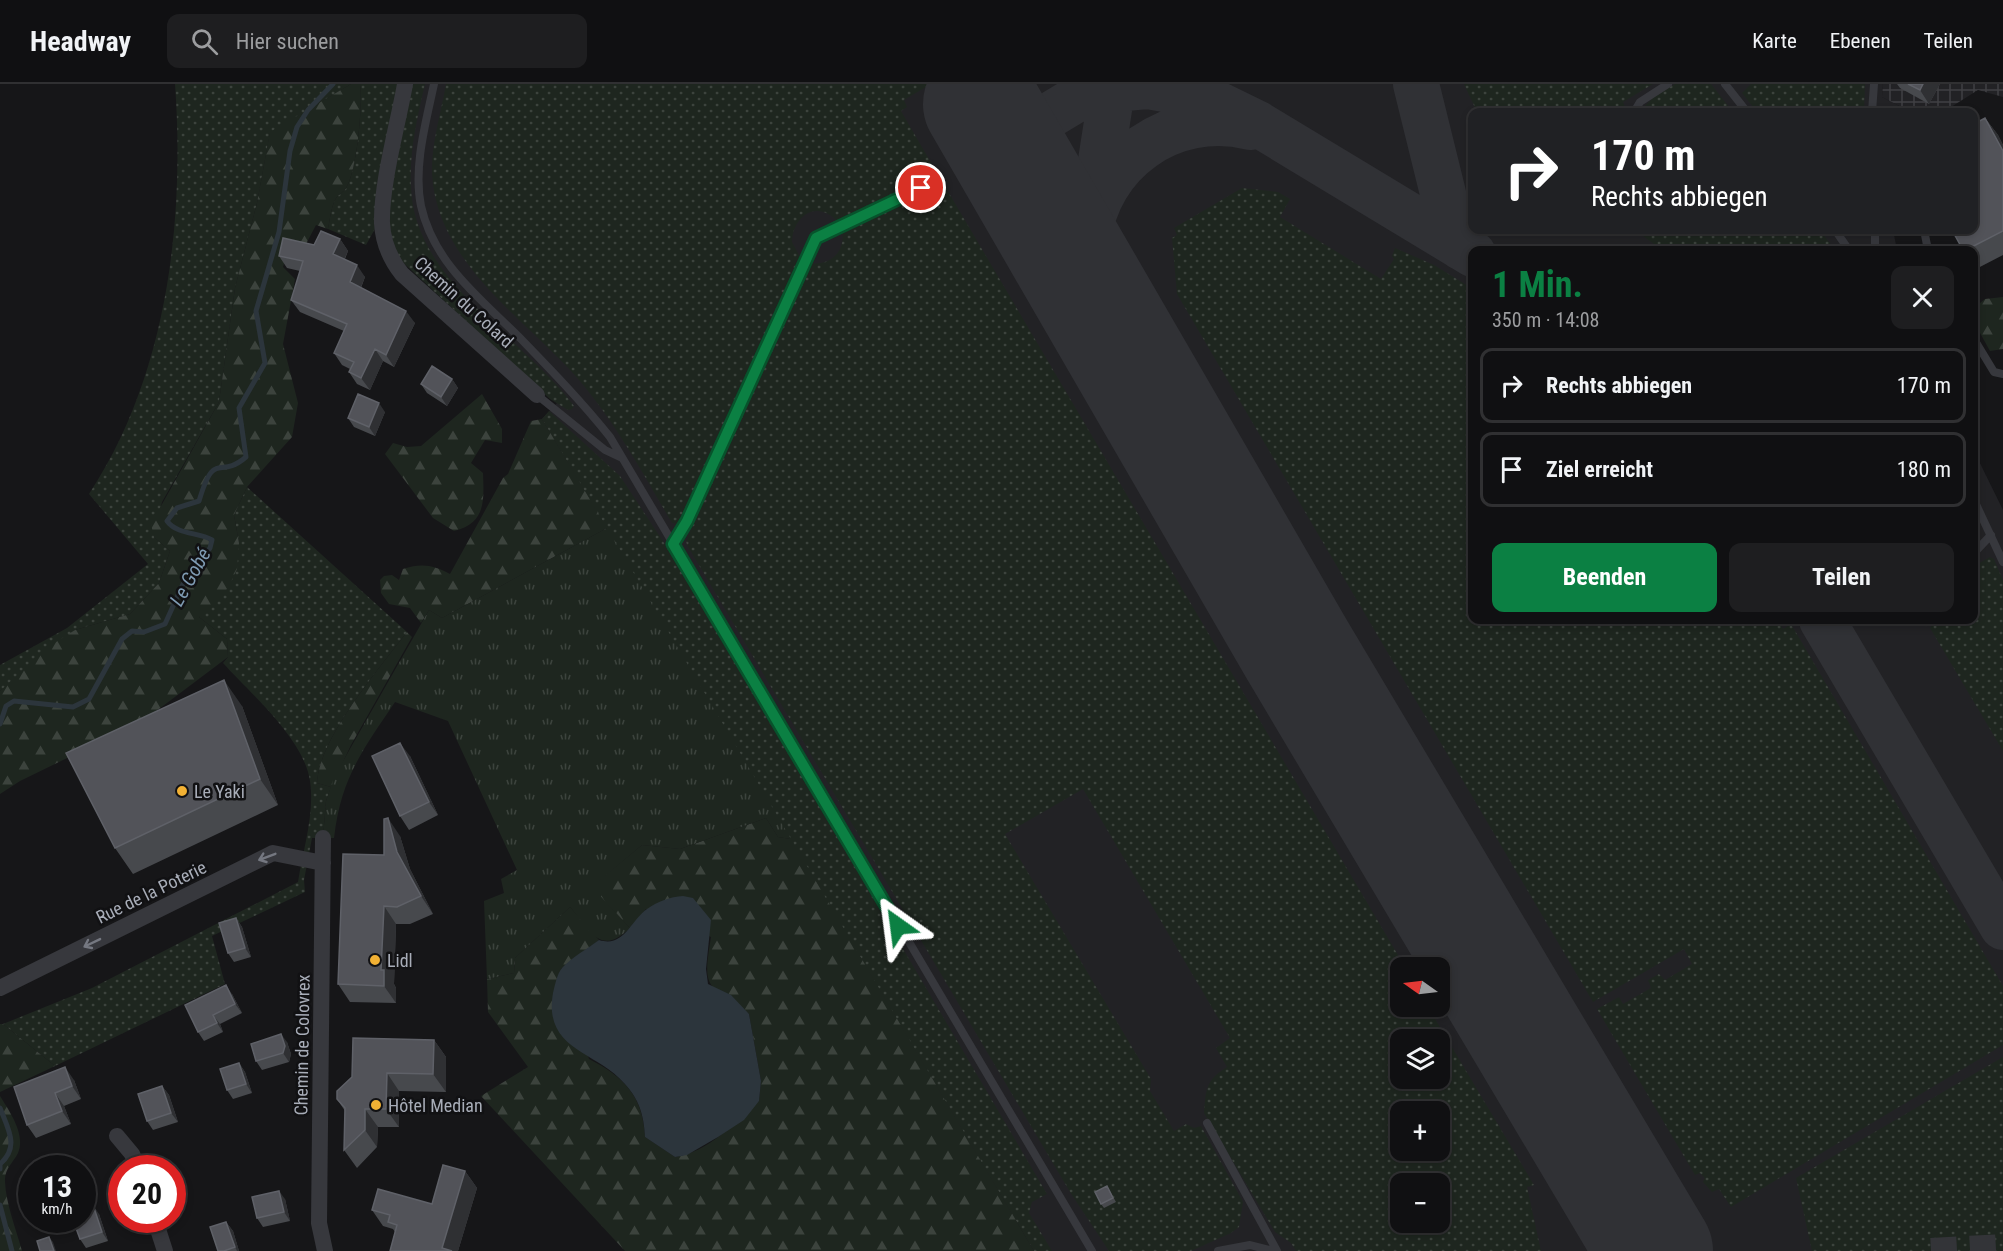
<!DOCTYPE html>
<html lang="de">
<meta charset="utf-8">
<style>
body{margin:0;font-family:"Roboto Condensed",sans-serif;background:#1e1e20;color:#f1f3f6;height:100vh;display:flex;flex-direction:column;font-size:22px;white-space:nowrap}
*{box-sizing:border-box;margin:0}
p{font-size:20px;color:#9c9d9f}
.icon{flex:none;width:33px;height:33px;fill:none;stroke:currentColor;stroke-width:2;stroke-linecap:round;stroke-linejoin:round}
.map{position:relative;flex:1;overflow:hidden}
.details{position:absolute;left:1468px;top:162px;width:510px;height:378px;display:flex;flex-direction:column;background:#101012;border-radius:12px;box-shadow:0 3px 9px #0003,0 0 0 2px #303032}
.details>*{flex:none}
.top-card{position:absolute;left:1468px;top:24px;width:510px;height:126px;border-radius:12px;box-shadow:0 3px 9px #0003,0 0 0 2px #303032;background:#202124;color:#fff;overflow:hidden}
.needle{width:39px;rotate:284deg}
.fabs{position:absolute;left:1390px;top:873px;display:grid;gap:12px}
.fabs a{display:grid;place-items:center;width:60px;height:60px;border-radius:12px;background:#101012;box-shadow:0 3px 9px #0003,0 0 0 2px #303032;font-size:30px}
.speed{position:absolute;left:18px;top:1071px;display:flex;gap:12px;font-size:30px;font-weight:700;text-align:center}
.speed>*{display:grid;place-content:center;width:78px;height:78px;border-radius:50%;background:#101012;box-shadow:0 3px 9px #0003,0 0 0 2px #303032;line-height:1}
.speed small{font-size:15px;font-weight:400}
.speed .limit{border:9px solid #d22;background:#fff;color:#111}
.pin{position:absolute;display:grid;place-items:center;width:51px;height:51px;color:#fff;margin:-26px;border:3px solid #fff;border-radius:50%;box-shadow:0 2px 6px #0007}
.me{position:absolute;width:66px;margin:-33px;rotate:329deg;stroke-linejoin:round;filter:drop-shadow(0 0 4px #0008)}
.turn{display:flex;align-items:center;gap:21px;height:126px;padding:0 24px;font-size:27px}
.turn .icon{width:78px;height:78px;stroke-width:2.5}
.turn b{display:block;font-size:42px;line-height:51px}
.round{display:grid;place-items:center;flex:none;width:63px;height:63px;border-radius:12px;background:#1e1e20}
.overview{display:flex;align-items:center;justify-content:space-between;height:102px;padding:0 24px}
h1{font-size:36px;font-weight:700;line-height:45px;color:#0b8043}
.primary-button{display:flex;gap:12px;margin-top:auto;padding:12px 24px}
.primary-button a{flex:1;height:69px;border-radius:12px;background:#0b8043;color:#fff;font-size:24px;font-weight:700;line-height:69px;text-align:center}
.primary-button a+a{background:#1e1e20;color:#f1f3f6}
ul{padding:0;list-style:none}
li{display:flex;align-items:center;gap:18px;height:75px;margin:0 12px 9px;padding:0 12px;border:3px solid #303032;border-radius:12px}
li div{flex:1}
li b{display:block;font-size:22px}
li em{font-style:normal}
header{display:flex;align-items:center;gap:36px;box-sizing:border-box;height:84px;padding:0 30px;background:#101012;border-bottom:2px solid #303032}
header strong{font-size:28px}
nav{display:flex;gap:33px;margin-inline-start:auto;font-size:21px}
.search{width:420px;height:54px;background:#1e1e20;display:flex;align-items:center;gap:15px;box-sizing:border-box;padding:0 21px;border-radius:12px;color:#9c9d9f;font-size:22px}
.map>svg:first-child{display:block}
.built{fill:#222225;fill-rule:evenodd}
.industrial{fill:url(#industrial-grid)}
.grass{fill:url(#grass-dots);fill-rule:evenodd}
.forest{fill:url(#forest-firs)}
.park{fill:url(#park-tufts)}
.water{fill:#2c353c}
.lines{fill:none;stroke-linecap:round;stroke-linejoin:round}
.stream{stroke:#2c353c;stroke-width:5}
.taxiway{stroke:#303135;stroke-width:46}
.runway{stroke:#303135;stroke-width:116}
.primary-tunnel{stroke:#333438;stroke-width:26;stroke-dasharray:26 13;stroke-linecap:butt}
.lane{stroke:#37383d;stroke-width:8}
.street{stroke:#37383d;stroke-width:16}
.wall{fill:#47494d}
.shaded-wall{fill:#2f3033}
.building{fill:#525359;stroke:#5f6168;stroke-width:1.5}
.oneway{stroke:#757881}
.route-casing{stroke:#07532c;stroke-width:15}
.route{stroke:#0b8043;stroke-width:10}
.poi-dot{fill:#f2b134;stroke:#111113;stroke-width:2}
.labels{text-anchor:middle;dominant-baseline:central;stroke-width:5;stroke-linejoin:round;paint-order:stroke}
.street-label{font-size:18px;fill:#a8adb8;stroke:#111113}
.poi-label{font-size:18px;fill:#a8adb8;stroke:#111113;text-anchor:start}
.water-label{font-size:20px;font-style:italic;fill:#7f9bb3;stroke:#111113}
</style>
<header>
<strong>Headway</strong>
<div class="search"><svg class="icon" aria-label="search" viewBox="0 0 24 24"><circle cx="10" cy="10" r="6"/><path d="M15 15l6 6"/></svg>Hier suchen</div>
<nav><a>Karte</a><a>Ebenen</a><a>Teilen</a></nav>
</header>
<div class="map">
<svg width="2003" height="1167" viewBox="0 0 2003 1167">
<defs>
<pattern id="industrial-grid" width="8" height="8" patternUnits="userSpaceOnUse" patternTransform="scale(1.5)"><rect width="8" height="8" fill="#222225"/><path d="M0 4h8M4 0v8" fill="none" stroke="#3f3f43"/></pattern>
<pattern id="grass-dots" width="8" height="8" patternUnits="userSpaceOnUse" patternTransform="scale(1.5)"><rect width="8" height="8" fill="#1e261f"/><path d="M2 2h.1M6 6h.1" fill="none" stroke="#3c433d" stroke-width="1.8" stroke-linecap="round"/></pattern>
<pattern id="forest-firs" width="22" height="20" patternUnits="userSpaceOnUse" patternTransform="scale(1.5)"><rect width="22" height="20" fill="#1e261f"/><path d="M5 1l3.5 6h-7zM16 11l3.5 6h-7z" fill="#3c433d"/></pattern>
<pattern id="park-tufts" width="24" height="20" patternUnits="userSpaceOnUse" patternTransform="scale(1.5)"><rect width="24" height="20" fill="#1e261f"/><path d="M3 7l-1-3M5 7V3M7 7l1-3M15 17l-1-3M17 17v-4M19 17l1-3" fill="none" stroke="#3c433d"/></pattern>
</defs>
<rect width="100%" height="100%" fill="#161618"/>
<path class="built" d="M417,0H1883L1882,13L1911,28H1473V146H1893L1897,166H1473V536H1974V367L2003,426V1167H1034L542,335L557,319L407,168L394,118ZM1401,884H1440V922H1401ZM1401,956H1440V994H1401ZM1401,1028H1440V1066H1401ZM1401,1100H1440V1138H1401Z"/>
<path class="industrial" d="M1883,0H2003V13L1978,6L1943,28H1911L1882,13Z"/>
<path class="grass" d="M175,0H351L270,49L257,119L235,204L219,318L162,418L154,453L170,467L159,499L130,530L75,546L0,607V581L67,544L148,480L89,410C167,292 185,138 175,0Z
M360,0H399L376,143L366,161L328,145C330,135 331,123 336,114C339,110 344,108 346,104C357,88 363,19 360,0Z
M409,0H425C417,34 409,69 411,104C415,198 522,252 574,322L572,325L568,326L550,315L396,172L386,134Z
M446,0H931L904,16L907,23L901,27L937,89L838,138C818,115 793,131 792,158L800,173L679,440L672,439C641,386 612,332 571,287C517,229 437,176 432,90C431,61 441,29 446,0Z
M1464,0H1653L1623,18L1627,28H1477Z
M1675,0H1711L1733,28H1639L1655,12Z
M1751,0H1865L1864,28H1757L1742,9Z
M943,99L1405,883L1401,884V922L1428,923L1534,1101L1527,1103L1541,1167H1296L1291,1159L1275,1148L1204,1029C1206,1005 1206,996 1227,983L1216,964L1230,954L1083,705L1005,750L1151,995L1150,1007L1174,1047L1186,1040L1194,1044L1201,1042L1243,1118L1239,1143L1231,1149L1191,1167H1109L1070,1108L687,461L686,457L810,179C831,182 846,167 842,146ZM1401,956H1440V994H1401ZM1401,1028H1440V1066H1401ZM1401,1100H1440V1138H1401Z
M1242,104L1278,108L1290,115L1280,133L1381,195L1394,175L1392,172L1395,164L1434,181L1473,205V536H1780L1778,537L1783,545L1791,540L2003,902V961L1731,1123L1719,1105L1712,1108L1703,1098L1705,1094L1700,1089L1695,1091L1597,925L1619,913L1623,920L1651,904L1648,896L1659,890L1665,896L1692,880L1684,865L1593,918L1177,210L1172,154L1177,151L1174,144Z
M1635,146H1820L1835,166H1662Z
M549,327L620,392L670,468L1047,1110L1032,1118L1029,1129L1052,1167H1034L542,335Z
M247,403L407,548C379,585 319,654 317,699L331,703L326,717L323,754H312L304,796L305,808L212,852L225,900L55,982L3,940L92,904L298,798C303,766 315,729 310,697C304,655 251,610 223,579L228,573L227,555L199,533L239,459L234,431Z
M1990,473L1994,475L2003,496V667L1930,544L1935,536H1974V482Z
M2003,973V1167H1812L1796,1094Z"/>
<path class="forest" d="M351,0H360C363,19 357,88 346,104C344,108 339,110 336,114C331,123 330,135 328,145L316,141L306,160L289,162L283,183L295,195L283,260L298,319L292,353L247,403L234,431L239,459L237,485L228,504L199,533L227,555L228,573L143,637L20,697L0,710V607L48,563L75,546L130,530L159,499L170,467L154,453L151,440L219,318L235,204L257,119L270,48Z
M2003,213V265L1990,267L1974,238V224L1985,215Z
M482,310L502,345V359L485,356L471,379L483,389C484,417 486,439 454,447L433,434L385,370L393,359L407,363L421,362Z
M542,335L607,444L442,534L429,526L421,539L410,524L389,520L381,509L380,496L384,492L392,491L399,496L403,485C422,479 433,481 450,490L503,394L508,390L531,337Z
M407,548L412,553L351,661L331,703L317,699C319,654 379,585 407,548Z
M766,734L778,753L791,755L1034,1167H625L481,1012L528,983L488,928L487,895L514,889L515,874L570,823L599,856L561,885L589,975C624,993 643,1012 645,1053L675,1073C709,1068 734,1039 759,1017L761,997L749,930C707,898 702,908 711,853L646,825L630,844L591,803L642,761L680,765Z
M0,940H3L55,982L0,1008Z
M0,1012C9,1027 26,1050 18,1069C13,1079 4,1085 5,1098C6,1120 16,1145 22,1167H0Z"/>
<path class="park" d="M607,444L791,755L778,753L766,734L680,765L642,761L592,803L630,844C600,873 591,847 570,823L515,874L514,889L487,895L484,817L504,809L501,795L517,786L448,637L395,618C362,667 341,694 334,754H323L326,717L334,693L429,526L442,534Z"/>
<path class="water" d="M683,812L693,814L711,836L706,885L708,900L731,911L749,930L761,997L759,1017L744,1036L718,1053L687,1071L675,1073L645,1053C644,1031 639,1015 624,999C596,967 543,966 553,909C555,901 557,890 562,884C572,873 587,865 599,856C624,864 630,837 647,825C658,817 670,813 683,812Z"/>
<g class="lines">
<path class="stream" d="M0,640L6,622L14,617L73,623L89,615L122,555L132,547L144,548L165,540L183,500L210,464L212,456C199,448 177,451 167,437L177,424L199,417C215,364 218,397 246,373L239,324L265,279L256,227L279,148L290,67L297,43L308,26L333,0
M0,1024C8,1045 20,1063 0,1080V1085
M0,1121L12,1167"/>
<path class="taxiway" d="M1416,0L1453,150L1461,163
M1004,59L1080,13L1102,6L1148,2L1199,11L1258,40L1473,170
M1095,115L1113,0
M1102,228C1094,205 1085,182 1088,157C1097,77 1173,24 1250,43
M1822,536L2003,843"/>
<path class="runway" d="M981,20L1296,564L1655,1167"/>
<path class="primary-tunnel" d="M1931,1167L2003,1163"/>
<path class="lane" d="M434,0C426,38 413,83 421,122C434,180 481,215 521,255C552,287 582,318 610,353L1092,1167
M1725,0L1747,28
M1634,28L1640,18L1668,0
M1872,28L1874,0
M1835,146L1849,166
M1875,146V166
M1924,146L1928,166
M1974,255L1994,288L2003,290
M537,311L605,366L622,374
M1974,416L2003,478
M673,460L687,437L816,155L940,94
M1974,469L1991,451
M1926,538L1928,536
M1207,1039L1277,1167
M1218,1167L1250,1161L1273,1167"/>
<path class="street" d="M405,0C398,40 381,100 382,139C383,158 390,175 402,190L537,311
M323,754L319,1139L325,1167
M0,904L273,769L323,779
M117,1052L132,1070L138,1084
M155,1136L165,1167"/>
</g>
<path class="wall" d="M1897,0H1940L1929,20L1900,4Z
M1985,34L1998,51L2003,61V171L1976,185L1974,182V166H1963Z
M340,155L348,167L345,175L365,193L361,204L415,239L394,283L383,277L370,306L357,300L349,288L350,285L342,281L334,269L344,247L300,228L291,216L300,187L287,184L279,172L314,161Z
M452,295L458,304L447,322L427,309L421,300Z
M385,328L375,352L354,343L348,334Z
M242,622L278,721L133,790L115,764Z
M410,672L438,731L409,746L400,732Z
M400,752L410,785L433,830L410,840H396L394,900L396,904V919L350,918L338,900L384,771Z
M236,834L242,843L251,873L234,878L228,869Z
M232,910L242,929L220,940L223,948L204,957L198,948Z
M434,956L446,973V1008L399,1007V1043H378L377,1063L357,1084L344,1066L345,1027L337,1015Z
M287,958L291,970L289,978L262,986L256,977Z
M239,979L245,988L252,1009L233,1015L227,1006Z
M74,996L81,1015L64,1022L71,1040L36,1054L27,1041L14,1003Z
M162,1002L169,1011L178,1038L153,1046L147,1037Z
M465,1087L477,1104L458,1167H390L395,1148L393,1145L383,1142L372,1126L432,1120Z
M1107,1102L1116,1118L1104,1124L1101,1120Z
M285,1115L290,1137L263,1143L257,1134Z
M99,1130L108,1157L86,1164L80,1155Z
M226,1138L233,1147L239,1167H218Z"/>
<path class="shaded-wall" d="M1923,0H1940L1929,20L1920,6Z
M1985,34L1998,51L2003,61V67Z
M340,155L348,167L341,182L333,170Z
M357,181L365,193L358,210L350,198Z
M406,227L415,239L394,283L386,271Z
M375,265L383,277L370,306L361,294Z
M452,295L458,304L447,322L441,313Z
M379,319L385,328L375,352L369,343Z
M224,596L242,622L278,721L260,695Z
M400,659L410,672L438,731L429,718Z
M388,734L400,752L410,785L433,830L421,812L397,768Z
M384,822L396,840L394,900L396,904V919L384,902L381,886Z
M236,834L242,843L251,873L245,864Z
M226,901L232,910L242,929L235,920Z
M213,931L220,940L223,948L217,939Z
M281,950L287,958L291,970L289,978L283,969Z
M434,956L446,973V1008L433,990Z
M239,979L245,988L252,1009L246,1000Z
M65,983L74,996L81,1015L72,1002Z
M387,989L399,1007V1043L386,1025Z
M162,1002L169,1011L178,1038L171,1029Z
M55,1009L64,1022L71,1040L62,1027Z
M365,1025L378,1043L377,1063L365,1046Z
M465,1087L477,1104L458,1167H444L442,1164Z
M279,1107L285,1115L290,1137L284,1128Z
M93,1121L99,1130L108,1157L102,1148Z
M226,1138L233,1147L239,1167H237L235,1163Z
M49,1153L53,1158L56,1167H54Z"/>
<path class="building" d="M1908,0H1923L1920,6Z
M1985,34L2003,67V147L1966,166H1963L1952,146H1974V40Z
M321,147L340,155L333,170L357,181L350,198L406,227L386,271L375,265L361,294L349,288L354,278L334,269L347,240L291,216L303,177L279,172L283,154L314,161Z
M432,282L452,295L441,313L421,300Z
M358,310L379,319L369,343L348,334Z
M224,596L260,695L115,764L66,669Z
M400,659L429,718L400,732L372,672Z
M388,734L397,768L421,812L397,823L384,822L381,886H384V902L338,900L343,770L384,771V735Z
M236,834L245,864L228,869L219,839Z
M226,901L235,920L213,931L217,939L198,948L185,921Z
M281,950L285,962L283,969L256,977L251,960Z
M353,954L434,956L433,990L387,989L386,1025H365V1046L344,1066L345,1024L337,1015V1007L352,993Z
M239,979L246,1000L227,1006L220,985Z
M65,983L72,1002L55,1009L62,1027L27,1041L14,1003Z
M162,1002L171,1029L147,1037L138,1010Z
M47,1078L50,1084H32Z
M443,1081L465,1087L442,1164L452,1167H390L397,1141L388,1138L390,1131L372,1126L378,1105L432,1120Z
M32,1085V1102L28,1086Z
M1107,1102L1113,1114L1101,1120L1095,1108Z
M279,1107L284,1128L257,1134L252,1113Z
M93,1121L102,1148L80,1155L73,1136H82V1125Z
M226,1138L235,1163L224,1167H218L210,1143Z
M49,1153L54,1167H40L37,1157Z"/>
<defs><path id="oneway-shaft" d="M-6 0H5M1.5-3L5.5 0L1.5 3" fill="none" stroke-width="1.6" stroke-linecap="round" stroke-linejoin="round" transform="scale(1.5)"/></defs>
<g class="oneway">
<use href="#oneway-shaft" transform="translate(267 773) rotate(159)"/>
<use href="#oneway-shaft" transform="translate(92 859) rotate(154)"/>
</g>
<g class="lines">
<defs>
<path id="route" d="M898,842L673,460L687,437L816,154L921,104"/>
</defs>
<use href="#route" class="route-casing"/>
<use href="#route" class="route"/>
</g>
<g class="poi-dot">
<circle cx="182" cy="707" r="6"/>
<circle cx="375" cy="876" r="6"/>
<circle cx="376" cy="1021" r="6"/>
</g>
<g class="labels">
<g class="street-label">
<text transform="translate(464 218) rotate(42)">Chemin du Colard</text>
<text transform="translate(151 808) rotate(-26)">Rue de la Poterie</text>
<text transform="translate(302 961) rotate(-89)">Chemin de Colovrex</text>
</g>
<g class="poi-label">
<text x="194" y="707">Le Yaki</text>
<text x="387" y="876">Lidl</text>
<text x="388" y="1021">Hôtel Median</text>
</g>
<g class="water-label">
<text transform="translate(190 493) rotate(-61)">Le Gobé</text>
</g>
</g>
</svg>
<div class="fabs">
<a><svg class="needle" viewBox="-14 -14 28 28"><path d="M0-13l5 13h-10z" fill="#e53935"/><path d="M0 13l5-13h-10z" fill="#9c9d9f"/></svg></a>
<a><svg class="icon" aria-label="layers" viewBox="0 0 24 24"><path d="M12 4l9 5-9 5-9-5zM3 14l9 5 9-5"/></svg></a>
<a>+</a>
<a>−</a>
</div>
<div class="speed"><div>13<small>km/h</small></div><div class="limit">20</div></div>
<div class="pin" style="left:921px;top:104px;background:#d93025"><svg class="icon" aria-label="arrive" viewBox="0 0 24 24"><path d="M6 21V4h12l-3 4 3 4H6"/></svg></div>
<svg class="me" style="left:898px;top:842px" viewBox="-20 -20 40 40"><path d="M0-17L14 15 0 8-14 15z" fill="#0b8043" stroke="#fff" stroke-width="4"/></svg>
<div class="top-card">
<div class="turn"><svg class="icon" aria-label="right" viewBox="0 0 24 24"><path d="M7 20v-9h11M14 6l5 5-5 5"/></svg><div><b>170 m</b>Rechts abbiegen</div></div>
</div>
<section class="details">
<div class="overview"><div><h1>1 Min.</h1><p>350 m · 14:08</p></div><a class="round"><svg class="icon" aria-label="close" viewBox="0 0 24 24"><path d="M6 6l12 12M18 6L6 18"/></svg></a></div>
<ul>
<li><svg class="icon" aria-label="right" viewBox="0 0 24 24"><path d="M7 20v-9h11M14 6l5 5-5 5"/></svg><div><b>Rechts abbiegen</b></div><em>170 m</em></li>
<li><svg class="icon" aria-label="arrive" viewBox="0 0 24 24"><path d="M6 21V4h12l-3 4 3 4H6"/></svg><div><b>Ziel erreicht</b></div><em>180 m</em></li>
</ul>
<div class="primary-button"><a>Beenden</a><a>Teilen</a></div>
</section>
</div>
